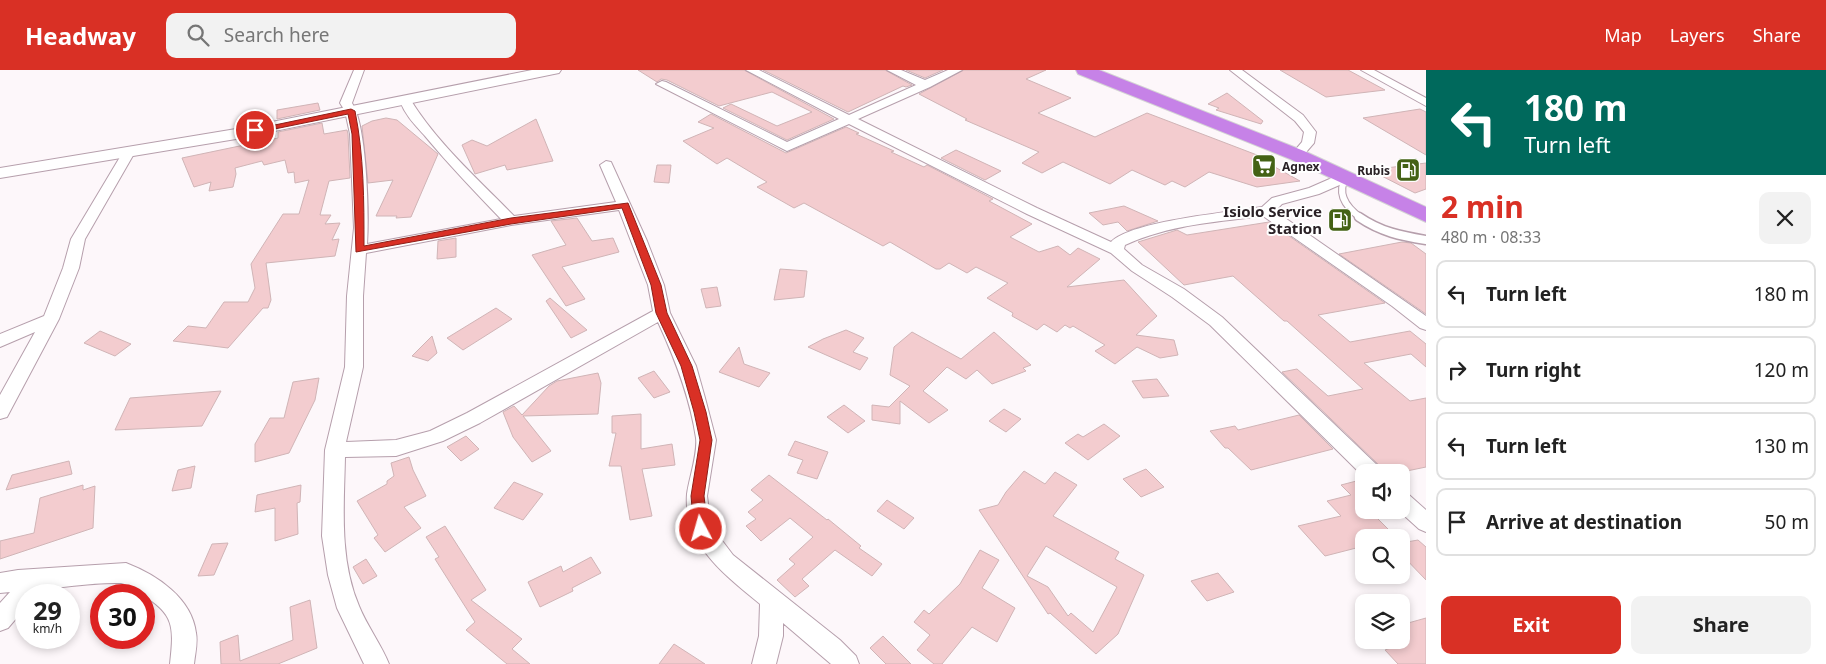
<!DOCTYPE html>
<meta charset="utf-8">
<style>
body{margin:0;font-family:"Noto Sans",sans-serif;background:#f2f2f2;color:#222;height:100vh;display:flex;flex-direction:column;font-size:19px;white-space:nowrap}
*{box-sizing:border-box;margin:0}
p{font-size:16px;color:#767676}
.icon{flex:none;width:28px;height:28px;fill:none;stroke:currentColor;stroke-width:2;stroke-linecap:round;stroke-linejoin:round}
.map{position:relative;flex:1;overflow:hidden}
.details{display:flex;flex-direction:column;background:#fff;width:400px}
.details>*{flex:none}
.top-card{background:#00695c;color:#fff;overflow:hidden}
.controls{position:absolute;left:1355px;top:394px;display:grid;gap:10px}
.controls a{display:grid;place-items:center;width:55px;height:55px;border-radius:10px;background:#fff;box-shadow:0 2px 8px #0003;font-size:25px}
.speed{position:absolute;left:15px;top:514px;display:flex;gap:10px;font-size:25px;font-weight:700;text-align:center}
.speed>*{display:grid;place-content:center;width:65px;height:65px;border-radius:50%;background:#fff;box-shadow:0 2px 8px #0003;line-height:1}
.speed small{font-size:12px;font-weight:400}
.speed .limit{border:8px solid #d22;background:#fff;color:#111}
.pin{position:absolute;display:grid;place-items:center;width:42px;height:42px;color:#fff;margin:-21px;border:2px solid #fff;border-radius:50%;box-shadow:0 1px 5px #0007}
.me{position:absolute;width:55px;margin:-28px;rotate:354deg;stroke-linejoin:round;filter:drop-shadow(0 0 4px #0008)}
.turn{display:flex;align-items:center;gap:18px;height:105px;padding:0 15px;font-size:22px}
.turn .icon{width:65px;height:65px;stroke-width:2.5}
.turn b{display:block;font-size:35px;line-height:42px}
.round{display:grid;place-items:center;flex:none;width:52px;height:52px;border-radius:10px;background:#f2f2f2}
.headline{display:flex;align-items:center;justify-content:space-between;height:85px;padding:0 15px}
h1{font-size:30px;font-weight:700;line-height:38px;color:#d93025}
.cta{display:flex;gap:10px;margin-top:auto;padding:10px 15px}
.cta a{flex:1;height:58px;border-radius:10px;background:#d93025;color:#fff;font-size:20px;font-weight:700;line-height:58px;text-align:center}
.cta a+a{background:#f2f2f2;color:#222}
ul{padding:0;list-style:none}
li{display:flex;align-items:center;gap:15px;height:68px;margin:0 10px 8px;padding:0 5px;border:2px solid #e0e0e0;border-radius:10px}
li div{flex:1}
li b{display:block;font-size:19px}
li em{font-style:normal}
header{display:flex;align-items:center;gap:30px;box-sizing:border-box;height:70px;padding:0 25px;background:#d93025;color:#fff}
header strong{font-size:24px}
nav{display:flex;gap:28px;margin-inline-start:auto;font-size:18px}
.search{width:350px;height:45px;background:#f2f2f2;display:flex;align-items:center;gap:12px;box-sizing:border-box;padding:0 18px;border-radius:10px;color:#767676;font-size:19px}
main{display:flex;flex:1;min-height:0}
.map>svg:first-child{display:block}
.building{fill:#f3cccf;stroke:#d0b4b6;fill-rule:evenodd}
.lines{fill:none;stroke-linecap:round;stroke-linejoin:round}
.lane-far1-casing{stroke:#b69fac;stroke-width:8}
.lane-casing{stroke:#b69fac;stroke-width:11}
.street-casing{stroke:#b69fac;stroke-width:2}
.secondary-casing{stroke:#b69fac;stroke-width:2}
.highway-casing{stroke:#d4d3d4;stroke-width:2}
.lane-far1{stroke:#fff;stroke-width:6}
.lane{stroke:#fff;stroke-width:8}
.street{fill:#fff;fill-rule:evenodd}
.secondary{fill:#fff;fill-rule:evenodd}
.highway{fill:#c682e7;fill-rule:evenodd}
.route{fill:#d93025;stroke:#8d1f18}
.labels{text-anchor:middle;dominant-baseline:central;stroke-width:4;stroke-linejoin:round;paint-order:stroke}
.far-poi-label{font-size:12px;font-weight:bold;fill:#2a2126;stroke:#fff;text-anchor:start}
.poi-label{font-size:15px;font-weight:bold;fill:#2a2126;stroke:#fff;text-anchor:end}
</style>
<header>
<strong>Headway</strong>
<div class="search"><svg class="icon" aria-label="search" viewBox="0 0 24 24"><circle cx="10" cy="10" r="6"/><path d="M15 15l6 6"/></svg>Search here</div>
<nav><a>Map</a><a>Layers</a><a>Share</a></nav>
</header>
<main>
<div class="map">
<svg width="1426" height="594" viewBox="0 0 1426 594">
<rect width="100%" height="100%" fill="#fdf7fa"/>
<path class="building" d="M638,0H744L834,49L787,70L723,38L731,34L777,56L812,42L772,22L719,36L667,10L661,9L657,12Z
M763,0H885L912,15L906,17L903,16L848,42Z
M906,0H943L925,8Z
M964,0H1046L1026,9L1071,28L1038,43L1095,67L1147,43L1257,85L1255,86L1300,111L1257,117L1209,102L1185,117L1172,111L1165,115L1132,100L1110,114L1063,92L1042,103L1022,93L1039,82L965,50L967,49L919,24Z
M1280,0H1348L1385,20L1326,27Z
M1227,23L1263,51L1261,54L1216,40L1219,38L1208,34Z
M318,33L320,40L277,49V40Z
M1420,39L1426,42V85L1363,48Z
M711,44L786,83L846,57L859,63L856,64L894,81L891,82L924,97L927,95L993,129L989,131L1032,154L1010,167L1039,182L1058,176L1070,185L1078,178L1100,189L1067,217L1124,210L1157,246L1136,265L1174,270L1178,285L1160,288L1137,277L1115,294L1095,281L1105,275L1073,256L1070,258L1065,255L1057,262L1044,254L1037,260L1012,246L1013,243L987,228L1008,213L976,197L967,203L949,193L940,199H936L890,172L883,176L804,133L794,138L757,117L767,112L727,88L717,94L683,71L714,58L698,52Z
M386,48L397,50L438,84L411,147L396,148L397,146H376L393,110L368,113L362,56L372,51Z
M536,49L553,91L507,100L505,95L475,104L462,75L472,70L487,76Z
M322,53L324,64L347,60L348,64L350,108L329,111L320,145H331L325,154L340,153L332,170L339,169L335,186L266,193L271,230L268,238H263L228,278L173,271L188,256L206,258L224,232H248L255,218L251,194L283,144H299L309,110L295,113L294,102L288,103L285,90L264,95L262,91L258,92L235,98L236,104L233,117L209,121L211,112L194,117L182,88L278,68V62Z
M956,80L1001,101L985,110L941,88Z
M1426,93V119L1415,123L1370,100Z
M657,95H671L669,113L654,112Z
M1124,136L1158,151L1127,161L1118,152L1103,155L1089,143Z
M577,148L592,171L613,168L619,182L562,197L585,229L566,236L532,185L566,175L551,151Z
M1269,152L1385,233L1318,245L1350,272L1410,261L1426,274V297L1411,284L1364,293L1410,331L1426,328V397L1402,402H1383L1379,395L1282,302L1297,299L1328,326L1363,319L1287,251H1284L1233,206L1184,215L1138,172L1177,160L1187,165Z
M456,168V187L437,189L438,171Z
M1402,172L1411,173L1426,184V244L1339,184Z
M780,199L807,201L804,227L774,230Z
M717,217L721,236L706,238L701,219Z
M550,228L587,260L571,268L546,231Z
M496,238L512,249L463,280L447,268Z
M846,260L864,268L853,282L868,288L860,300L808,277L823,269Z
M100,261L131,274L115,286L84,273Z
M912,262L961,289L994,262L1031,295L1023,298L1026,301L992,314L977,300L966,309L947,297L923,321L948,340L929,353L900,331V354L872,350V335L889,337L910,316L890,305L894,277Z
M432,266L437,283L428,291L412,286Z
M739,277L744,294L770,303L759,317L719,302Z
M654,301L670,322L654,328L638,308Z
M598,303L601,313L598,344L523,346L551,381L532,392L513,367L503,342L514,336L522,345L549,316L557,311Z
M319,308L315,330L289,383L255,392V374L270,348H284L293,312Z
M1157,309L1169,326L1143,328L1132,311Z
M221,321L202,356L115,360L130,328Z
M844,335L865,351L848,363L827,347Z
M1004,339L1021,349L1006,362L989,351Z
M641,344V379L672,374L675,395L642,399L652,446L630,450L621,396H609L616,363H612V346Z
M1299,345L1333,379L1251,400L1228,378H1225L1210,361L1235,356L1238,360Z
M1104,354L1120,366L1088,390L1065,373L1078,364L1083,367Z
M466,366L479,379L461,391L447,377Z
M795,371L828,382L817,409L797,403L803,390L788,385Z
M409,387L413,400L426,426L404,437L421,458L385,482L374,468L378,465L357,431L387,414V411L394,406L391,393Z
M69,391L72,404L6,420L12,405Z
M195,396L191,418L172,421L178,400Z
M1146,399L1164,417L1141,427L1123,409Z
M1024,401L1045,414L1055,402L1077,415L1053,446L1119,482L1115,489L1144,505L1118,564L1096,584L1050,543L1048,544L979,440L998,435L1006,422ZM1046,476L1117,517L1093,562L1071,543L1068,546L1048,517L1027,506Z
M769,405L827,450L828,449L861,476L859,478L882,494L872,506L835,480L802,509L809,516L795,527L777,510L795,494L789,489L813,467L790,448L761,471L746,456L756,449L748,442L763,430L751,420Z
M1364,409V440H1369L1397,468H1364V476L1325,486L1298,456L1341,446L1327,431L1351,425L1341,415Z
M514,412L543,424L523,450L494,438Z
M83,415V420L95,416L93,458L0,489V471L34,463L40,428Z
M301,415L300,432L297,433L298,464L275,471V438L255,442L257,425Z
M887,430L914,448L904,459L877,441Z
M445,456L486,520L471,530L522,569L512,579L530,594H507L466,560L475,552L435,489L439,487L426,467Z
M1418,470L1426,477V510L1401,484V473Z
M228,473L214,505L198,506L212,474Z
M980,480L999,490L982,518L1015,538L997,572L972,557L942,594H934L917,580L930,565L914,552L924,540L929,544L960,514Z
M591,487L601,503L572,518L573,521L540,537L528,512L561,496L563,502Z
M366,489L377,506L363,514L353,497Z
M1218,503L1234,522L1207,531L1191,511Z
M310,530L317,578L278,594H221L220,572L238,565L240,591L293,570L290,537Z
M1426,548V594H1398L1385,580L1401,574V555Z
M883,566L911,594H886L870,578Z
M674,574L705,594H659Z"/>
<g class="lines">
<defs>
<path id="lane-far1" d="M1346,107C1336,124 1347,138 1361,148"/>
<path id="lane" d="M1359,147C1381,162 1401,166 1426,170"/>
<path id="street" d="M354,0H364L352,33C367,56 369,145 367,174L501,149C475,122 449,95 425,66C415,55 405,45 400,31L402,29H410C437,73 478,109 514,146L616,132L600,95L606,91L611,92L647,171L664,215L670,243L696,296L705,328L716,370L707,426L711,456L733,485L840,570L856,586L859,594H831L783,553V566L776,594H752L759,566L760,534C725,505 683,474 687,424C689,408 698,384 696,368C690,327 675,289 658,252L480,353L443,371L396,386L345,387C344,436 339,489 359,536C367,556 381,574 389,594H364L337,538L328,505L322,466L325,380L345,297L347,226L354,158L350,64L345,41L340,33ZM619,140L648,215L653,241L467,343L430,361L396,370L346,372L363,297V226L366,183L511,155Z
M746,0H759L849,45L916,15L887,0H901L925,10L948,0H962L930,17L858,49L1037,138L1111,172C1131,151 1231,142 1262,137L1272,128L1309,118L1341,104H1351L1353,107L1351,110L1319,124L1282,134L1275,141L1426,246V260L1420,258L1392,236L1263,146C1216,152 1168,155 1125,175L1124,179L1142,195L1184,219L1222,247L1378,396L1381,402H1364V407L1210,255L1172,227L1132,201L1111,183L1027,144L849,54L787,81L656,14L662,11L666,12L787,72L839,49Z
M1230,0H1242L1303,45L1316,62L1314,73L1301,88H1293L1291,85L1302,72L1304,62L1295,51Z
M1361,0H1374L1426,28V36Z
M129,78L135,82L85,169L79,198L59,249L7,347L0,349V325L35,262L0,277V264L44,246L63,198L71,169L123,82Z
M1401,422L1408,424L1426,440V462L1419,459L1398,440H1401Z
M126,493C157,505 192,528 196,563C198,573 195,584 194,594H170C174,557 175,544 141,524C135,521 128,514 121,513C95,512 60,518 33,520L32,525H26V537L8,558L0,561V533L10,522L0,523V503L18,500Z"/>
<path id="secondary" d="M532,0H561L559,3L554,4L236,69L0,108V98L236,59Z"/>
<path id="highway" d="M1076,0H1099L1304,81L1426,137V152L1290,89L1078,4Z"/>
</defs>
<use href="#lane-far1" class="lane-far1-casing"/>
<use href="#lane" class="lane-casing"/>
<use href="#street" class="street-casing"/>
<use href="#secondary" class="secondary-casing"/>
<use href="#highway" class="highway-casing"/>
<use href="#lane-far1" class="lane-far1"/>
<use href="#lane" class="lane"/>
<use href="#street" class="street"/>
<use href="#secondary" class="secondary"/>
<use href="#highway" class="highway"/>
</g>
<path class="route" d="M351,39L355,41C364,86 364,131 364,176L511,148L628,133L661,215L667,243L692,296L706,342L712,370L704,426L708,459L706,463L701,465L696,463L694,459L691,426L700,370L694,342L681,296L656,243L651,215L622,138L511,154L356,182L352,64L348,44L255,63L251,60Z"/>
<defs>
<symbol id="supermarket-square" viewBox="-11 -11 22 22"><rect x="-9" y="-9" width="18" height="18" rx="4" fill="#446215" stroke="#fff"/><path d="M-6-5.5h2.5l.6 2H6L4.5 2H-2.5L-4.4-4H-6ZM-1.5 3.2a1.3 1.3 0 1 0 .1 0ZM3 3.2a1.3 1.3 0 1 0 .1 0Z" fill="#fff"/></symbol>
<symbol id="fuel-square" viewBox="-11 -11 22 22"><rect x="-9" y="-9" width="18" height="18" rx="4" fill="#446215" stroke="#fff"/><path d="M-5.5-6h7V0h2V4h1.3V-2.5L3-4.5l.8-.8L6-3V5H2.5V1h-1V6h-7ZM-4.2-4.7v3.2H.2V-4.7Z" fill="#fff"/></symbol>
</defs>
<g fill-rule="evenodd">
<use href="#supermarket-square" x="1250" y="82" width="28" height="28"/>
<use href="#fuel-square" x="1394" y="86" width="28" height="28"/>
<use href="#fuel-square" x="1326" y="136" width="28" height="28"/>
</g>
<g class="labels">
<g class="far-poi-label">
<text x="1282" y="96">Agnex</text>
<text x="1390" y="100" text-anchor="end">Rubis</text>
</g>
<g class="poi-label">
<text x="1322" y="141">Isiolo Service<tspan x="1322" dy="17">Station</tspan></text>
</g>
</g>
</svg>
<div class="controls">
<a><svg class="icon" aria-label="sound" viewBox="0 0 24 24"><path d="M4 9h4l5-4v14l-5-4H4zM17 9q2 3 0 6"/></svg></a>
<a><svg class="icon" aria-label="search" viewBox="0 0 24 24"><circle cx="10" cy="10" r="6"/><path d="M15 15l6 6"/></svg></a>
<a><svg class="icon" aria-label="layers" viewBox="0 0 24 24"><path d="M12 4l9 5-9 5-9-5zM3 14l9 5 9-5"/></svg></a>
</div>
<div class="speed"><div>29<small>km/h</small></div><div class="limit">30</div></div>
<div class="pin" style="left:255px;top:60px;background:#d93025"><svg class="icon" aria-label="arrive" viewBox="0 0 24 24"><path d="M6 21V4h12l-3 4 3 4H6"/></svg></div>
<svg class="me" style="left:701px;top:459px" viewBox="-20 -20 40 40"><circle r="17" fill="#d93025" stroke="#fff" stroke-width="3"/><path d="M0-11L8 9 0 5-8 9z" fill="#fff"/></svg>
</div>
<section class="details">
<div class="top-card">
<div class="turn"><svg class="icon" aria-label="left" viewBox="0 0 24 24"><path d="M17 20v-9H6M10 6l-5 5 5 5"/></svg><div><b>180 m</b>Turn left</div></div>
</div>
<div class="headline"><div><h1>2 min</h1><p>480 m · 08:33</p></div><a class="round"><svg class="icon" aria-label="close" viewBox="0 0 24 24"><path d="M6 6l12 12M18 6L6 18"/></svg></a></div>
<ul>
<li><svg class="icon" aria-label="left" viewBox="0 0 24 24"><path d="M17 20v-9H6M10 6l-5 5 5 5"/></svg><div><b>Turn left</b></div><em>180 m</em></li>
<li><svg class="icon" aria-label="right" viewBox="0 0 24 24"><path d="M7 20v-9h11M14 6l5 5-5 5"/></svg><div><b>Turn right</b></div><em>120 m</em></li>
<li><svg class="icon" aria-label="left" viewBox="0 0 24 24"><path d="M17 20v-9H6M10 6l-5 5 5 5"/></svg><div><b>Turn left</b></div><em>130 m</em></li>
<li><svg class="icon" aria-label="arrive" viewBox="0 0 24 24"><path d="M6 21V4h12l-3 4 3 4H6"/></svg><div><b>Arrive at destination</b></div><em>50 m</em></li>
</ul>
<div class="cta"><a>Exit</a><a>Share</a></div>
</section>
</main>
